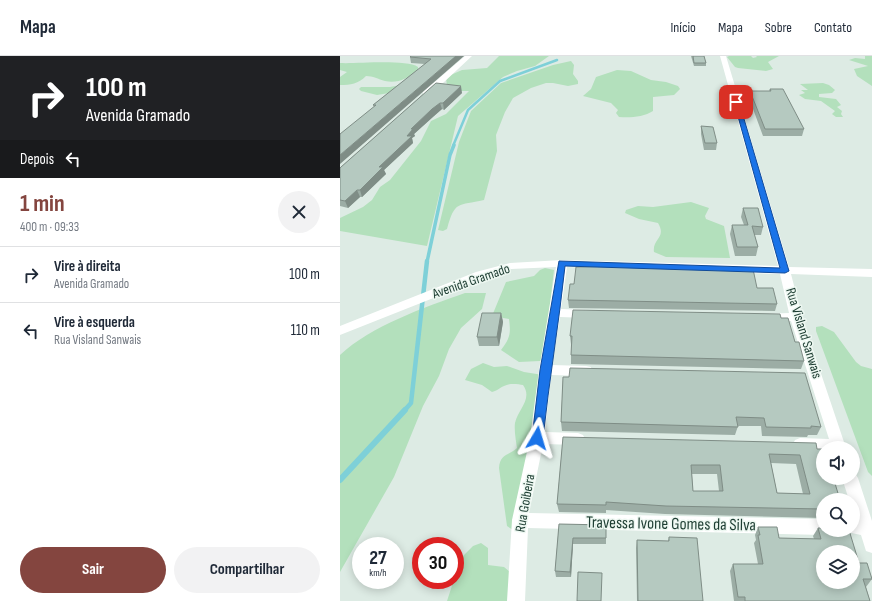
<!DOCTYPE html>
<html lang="pt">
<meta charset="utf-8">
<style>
body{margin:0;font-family:"Sofia Sans Condensed",sans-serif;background:#f2f2f3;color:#1f2937;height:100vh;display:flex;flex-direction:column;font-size:15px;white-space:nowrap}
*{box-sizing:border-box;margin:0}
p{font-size:13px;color:#747a83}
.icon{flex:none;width:22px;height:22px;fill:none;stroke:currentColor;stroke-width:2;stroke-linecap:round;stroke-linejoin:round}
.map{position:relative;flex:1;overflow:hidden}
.panel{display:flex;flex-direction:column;background:#fff;width:340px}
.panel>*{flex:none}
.top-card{background:#202124;color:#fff;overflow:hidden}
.buttons{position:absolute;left:476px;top:385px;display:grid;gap:8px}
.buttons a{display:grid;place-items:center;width:44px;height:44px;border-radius:50%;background:#fff;box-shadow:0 2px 10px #0003;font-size:20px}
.speed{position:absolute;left:12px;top:481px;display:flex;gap:8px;font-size:20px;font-weight:700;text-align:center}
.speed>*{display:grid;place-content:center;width:52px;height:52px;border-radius:50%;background:#fff;box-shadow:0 2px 10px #0003;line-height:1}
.speed small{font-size:10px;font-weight:400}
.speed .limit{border:6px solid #d22;background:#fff;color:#111}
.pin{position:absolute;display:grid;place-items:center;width:34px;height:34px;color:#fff;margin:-17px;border-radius:8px;box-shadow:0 2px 6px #0006}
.me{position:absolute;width:44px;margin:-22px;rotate:7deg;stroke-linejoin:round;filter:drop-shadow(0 0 3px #0008)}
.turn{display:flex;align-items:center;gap:14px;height:84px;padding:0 20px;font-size:18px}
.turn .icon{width:52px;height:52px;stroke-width:2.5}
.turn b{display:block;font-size:28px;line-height:34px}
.then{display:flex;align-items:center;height:38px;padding:0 20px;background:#0003;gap:8px;font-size:15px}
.round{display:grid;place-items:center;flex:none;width:42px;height:42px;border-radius:21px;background:#f2f2f3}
.overview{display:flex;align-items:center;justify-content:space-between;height:68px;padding:0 20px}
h1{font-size:24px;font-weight:700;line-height:30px;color:#84453f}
.primary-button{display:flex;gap:8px;margin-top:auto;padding:8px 20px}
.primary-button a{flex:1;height:46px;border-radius:24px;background:#84453f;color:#fff;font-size:16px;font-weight:700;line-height:46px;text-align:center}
.primary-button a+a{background:#f2f2f3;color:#1f2937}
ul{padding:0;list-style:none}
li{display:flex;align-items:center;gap:12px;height:56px;padding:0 20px;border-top:1px solid #e0e1e3}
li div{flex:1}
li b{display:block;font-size:15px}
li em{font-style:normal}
header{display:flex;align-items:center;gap:24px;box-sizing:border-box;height:56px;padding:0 20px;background:#fff;border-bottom:1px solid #e0e1e3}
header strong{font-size:19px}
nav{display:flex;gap:22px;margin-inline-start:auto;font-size:14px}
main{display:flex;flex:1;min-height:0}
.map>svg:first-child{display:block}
.green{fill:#b3e0bc}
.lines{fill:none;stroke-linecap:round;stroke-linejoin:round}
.stream-far3{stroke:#7ed0d8;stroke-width:2.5}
.stream-far2{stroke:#7ed0d8;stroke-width:3.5}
.stream-far1{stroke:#7ed0d8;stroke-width:4.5}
.stream{stroke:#7ed0d8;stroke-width:6}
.minor{fill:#fff;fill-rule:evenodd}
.wall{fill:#9cada5;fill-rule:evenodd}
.shaded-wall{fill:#7f8d86}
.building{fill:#b5c9c0;stroke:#7f8d86;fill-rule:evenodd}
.route{fill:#1a73e8;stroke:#114b97}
.labels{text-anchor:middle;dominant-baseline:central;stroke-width:3;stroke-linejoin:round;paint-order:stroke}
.street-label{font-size:14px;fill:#1d3d32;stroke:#eef8f2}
.near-street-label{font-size:17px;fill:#1d3d32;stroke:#eef8f2}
</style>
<header>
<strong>Mapa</strong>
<nav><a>Início</a><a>Mapa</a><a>Sobre</a><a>Contato</a></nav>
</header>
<main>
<section class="panel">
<div class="top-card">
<div class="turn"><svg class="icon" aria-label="right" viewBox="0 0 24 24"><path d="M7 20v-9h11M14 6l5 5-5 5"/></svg><div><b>100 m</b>Avenida Gramado</div></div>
<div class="then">Depois<svg class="icon" aria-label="left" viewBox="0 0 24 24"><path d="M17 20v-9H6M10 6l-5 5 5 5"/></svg></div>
</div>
<div class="overview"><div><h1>1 min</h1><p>400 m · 09:33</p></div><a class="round"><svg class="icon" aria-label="close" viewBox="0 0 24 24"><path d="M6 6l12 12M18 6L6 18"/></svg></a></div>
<ul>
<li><svg class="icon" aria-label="right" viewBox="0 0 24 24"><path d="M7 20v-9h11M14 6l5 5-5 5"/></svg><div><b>Vire à direita</b><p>Avenida Gramado</p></div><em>100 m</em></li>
<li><svg class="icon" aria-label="left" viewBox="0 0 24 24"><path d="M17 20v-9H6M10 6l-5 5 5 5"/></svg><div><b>Vire à esquerda</b><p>Rua Visland Sanwais</p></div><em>110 m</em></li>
</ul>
<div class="primary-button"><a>Sair</a><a>Compartilhar</a></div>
</section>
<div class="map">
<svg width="532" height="545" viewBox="0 0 532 545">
<rect width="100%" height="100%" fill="#ddebe4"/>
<path class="green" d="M159,0H214H209L195,10L177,15L163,21L118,60L87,190L0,175V162L23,151L32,144L40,131L50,124L81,85L91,65L106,58L129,35H118L107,31L106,21L122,14L147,12Z
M389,0H411L413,2L417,1L416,0H439L428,6L433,13L426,15L398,12L395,11L387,1Z
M525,0H532V30L517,20L514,13L528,10L509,4L515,2L525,3Z
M231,5L234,9L233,18L238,25V28L228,30L213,27H206L191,32L173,42L165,56L156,79L157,95L144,144C118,150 115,144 107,173L103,175L98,174L119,86L131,55L161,27L213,9Z
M0,7C16,8 66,3 78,11V15C67,22 58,28 45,25C38,23 33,20 26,20C18,28 11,29 0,29V21L7,16L0,14Z
M277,14L291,15L311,24L326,26L338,30L340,33L334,39L313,41V55C304,61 290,62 279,61L276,57L278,54L271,47L243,40L251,33L256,21Z
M483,27L489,29L495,34L492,37L479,38V41L496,43L501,49L497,51L502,55L501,58L503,61H496L492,58L495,55L481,45L465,43L459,39L465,37L461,34H468L460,28Z
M61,29L55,36L37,39L21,35L19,33L21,31H50Z
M351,146L369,152L365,160L366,163L384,170L390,202L326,201L314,196C312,183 327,182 318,167L299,163L285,157L286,154L298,150L313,151Z
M205,212L214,214L204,301L200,305L179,306L161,294C170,282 171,278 169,263L152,260L166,226L194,220L200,214Z
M125,237H146L142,253L121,272L109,293L99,320L83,350L54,421L0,516V299C31,270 85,251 125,237Z
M482,270L494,276L516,306L521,310L532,313V420L528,416L476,275V271Z
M143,307L154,311L167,310L184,316L203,319L173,474L167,470L159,412C160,398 168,400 177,392C176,385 174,374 175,367C178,353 193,343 183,329C178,328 169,327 164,330C159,332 159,334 152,336L142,329L125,324L131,313Z
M141,487L148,492V509L164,511L170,516L171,545H107L121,502L133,490Z"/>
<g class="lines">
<path class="stream-far3" d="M113,90L128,54L160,25L217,4"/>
<path class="stream-far2" d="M87,206L110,99L114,89"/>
<path class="stream-far1" d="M64,355L71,347L87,205"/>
<path class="stream" d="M0,424L65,354"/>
<path class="minor" d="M125,0H132L89,40H83V36Z
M380,0H386L449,211L532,213V221L451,218L462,261L506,392H483V395L460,394L455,392L453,388L455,384L460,382L489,383L451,265H424L420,264L418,261L420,258L449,257L440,218L227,211L221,253L248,254L252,255L254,258L252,261L248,262L220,261L212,309L246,310L251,311L252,315L251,319L246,320L211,319L205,376L238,377L243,379L245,383L243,387L238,389L203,388L189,457L483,463V474H490L489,476L483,479L188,472L185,545H167L172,464L190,382L199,314L216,211L171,213L144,222L0,279V270L136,216L170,207L222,204L438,210Z
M513,416L515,417L518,422L532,465V497L526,495L521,479L507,476L506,474H513V463H516L513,455V444H509L502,422H513Z"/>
</g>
<path class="wall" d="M124,0L34,51L33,49L85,8L71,7L70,1Z
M351,0H364L366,7V10H354Z
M96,27L122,37L104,54L102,53L94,60L74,78L75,80L72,82L73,87L44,114L46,118L22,141H20L8,152L0,150V112L1,111Z
M430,33L464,73L462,80H423L409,42L410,35H429Z
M361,70L377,87L376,94H364L361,78Z
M403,152L423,171L421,179H414L418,191L416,200H395L390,178L392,169H404L401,161Z
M312,212L417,232L437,248L435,255L229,252L228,244Z
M161,257L163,266L159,290H139L137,281Z
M441,262L455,286L464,305L461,313L231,308V299L232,288H231L230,280Z
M223,321L481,371L477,379H468L467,381L422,380L421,370H398L395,379L222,375L221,366Z
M223,381L477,393L496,424L483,444V462L325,458L266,454V457L219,456L217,448ZM431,407L456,408L463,438L437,437ZM352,418H377L379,435H353Z
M219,468L266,469V488H233L231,521H216L215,515Z
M418,471L439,482L474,483L473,480L478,472L519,507L532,523L526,531L530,545H394L390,515L393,508H418L414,487L416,484L415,479Z
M329,481L363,545H297L296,492L297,484L328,485Z"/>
<path class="shaded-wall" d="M116,0H124L0,108V99Z
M121,30L122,37L104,54L103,47Z
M100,47L102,53L94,60L74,78L75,80L72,82L73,87L44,114L46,118L22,141L20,134L39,111L67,80L71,73L92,53Z
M17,134L20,141L8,152L5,145Z
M161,257L163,266L159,290L157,281Z
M233,482V488L231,521L230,516Z"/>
<path class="building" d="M71,0H116L0,99V78L36,49H33L91,3L70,1Z
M353,0H364L366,7H354Z
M96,27L121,30L103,47H100L92,53L71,73H73L67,80H72L39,111H43L20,134H17L5,145L0,144V112L1,111Z
M430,33H443L464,73H425L410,35H431Z
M361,70L373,71L377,87H365Z
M403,152H418L423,171L412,170L418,191H397L392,169H408Z
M293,210H312V212L413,213L417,232H433L437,248L228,244L230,228H234L236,211Z
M233,254L440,258L441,262H448L455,286H459L464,305L231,299L232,280H230Z
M142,257H161L157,281H137Z
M230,312L465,317L481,371L471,370V372L426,371L424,362L396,361L398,371L221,366L223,321H229Z
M223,381L476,387L477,393H483V422H495L496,424H494L500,444H483V453L326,450L266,446V449L217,448ZM429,398L460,399L470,438L437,437ZM351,409H380L383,435H353Z
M219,468L266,469V482H233L230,516L215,515Z
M418,471H437L439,482L481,483L478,472H483V474H509L519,507H527L532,523H523L530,545H405V541H398L393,508H423L418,479H420ZM483,496H513V526H483Z
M329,481L357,482L363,545H298L297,484L329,485Z
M238,516L262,517L261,545H237Z"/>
<path class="route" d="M396,44L399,46L449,215L445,217L225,210C219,267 209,325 203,382L201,386L197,387L193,386L192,382L200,314L219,205L440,212L394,46Z"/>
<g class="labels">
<g class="street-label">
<text transform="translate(131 225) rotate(-19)">Avenida Gramado</text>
<text transform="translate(464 277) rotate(73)">Rua Visland Sanwais</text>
<text transform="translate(185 447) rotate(-80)">Rua Goibeira</text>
</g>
<g class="near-street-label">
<text transform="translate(331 468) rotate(1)">Travessa Ivone Gomes da Silva</text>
</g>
</g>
</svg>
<div class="buttons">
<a><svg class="icon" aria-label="sound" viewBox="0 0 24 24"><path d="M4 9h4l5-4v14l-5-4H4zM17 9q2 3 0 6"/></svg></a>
<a><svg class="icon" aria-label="search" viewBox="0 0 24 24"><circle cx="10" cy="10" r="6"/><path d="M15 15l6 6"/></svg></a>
<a><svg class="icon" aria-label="layers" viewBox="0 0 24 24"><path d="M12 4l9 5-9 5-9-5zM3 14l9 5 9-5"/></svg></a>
</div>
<div class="speed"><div>27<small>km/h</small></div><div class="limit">30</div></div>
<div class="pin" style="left:396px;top:46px;background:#d93025"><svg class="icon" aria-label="arrive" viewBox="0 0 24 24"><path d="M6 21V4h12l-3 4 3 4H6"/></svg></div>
<svg class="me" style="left:197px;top:382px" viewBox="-20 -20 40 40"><path d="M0-17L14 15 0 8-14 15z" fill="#1a73e8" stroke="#fff" stroke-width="4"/></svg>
</div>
</main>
